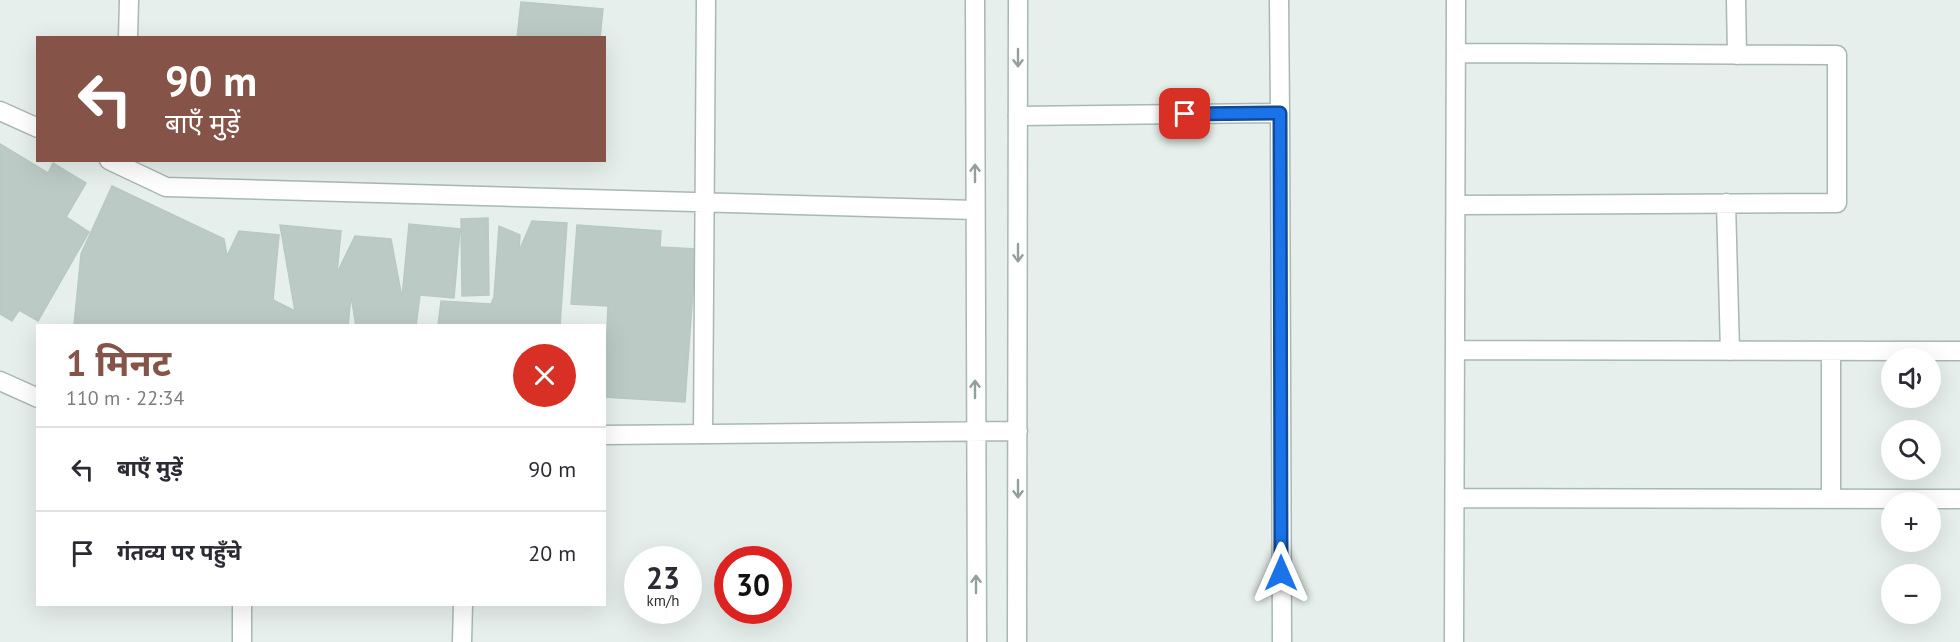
<!DOCTYPE html>
<html lang="hi">
<meta charset="utf-8">
<style>
body{margin:0;font-family:"PT Sans","Noto Sans Devanagari",sans-serif;background:#f2f2f3;color:#2b2b33;height:100vh;display:flex;flex-direction:column;font-size:22px;white-space:nowrap}
*{box-sizing:border-box;margin:0}
p{font-size:20px;color:#7c7c81}
.icon{flex:none;width:33px;height:33px;fill:none;stroke:currentColor;stroke-width:2;stroke-linecap:round;stroke-linejoin:round}
.map{position:relative;flex:1;overflow:hidden}
.sheet{position:absolute;left:36px;top:324px;width:570px;height:282px;display:flex;flex-direction:column;background:#fff;border-radius:0px;box-shadow:0 6px 24px #0002}
.sheet>*{flex:none}
.banner{position:absolute;left:36px;top:36px;width:570px;height:126px;border-radius:0px;box-shadow:0 6px 24px #0002;background:#855347;color:#fff;overflow:hidden}
.tools{position:absolute;left:1881px;top:348px;display:grid;gap:12px}
.tools a{display:grid;place-items:center;width:60px;height:60px;border-radius:50%;background:#fff;box-shadow:0 6px 24px #0002;font-size:30px}
.speed{position:absolute;left:624px;top:546px;display:flex;gap:12px;font-size:30px;font-weight:700;text-align:center}
.speed>*{display:grid;place-content:center;width:78px;height:78px;border-radius:50%;background:#fff;box-shadow:0 6px 24px #0002;line-height:1}
.speed small{font-size:15px;font-weight:400}
.speed .limit{border:9px solid #d22;background:#fff;color:#111}
.pin{position:absolute;display:grid;place-items:center;width:51px;height:51px;color:#fff;margin:-26px;border-radius:12px;box-shadow:0 3px 9px #0006}
.me{position:absolute;width:66px;margin:-33px;rotate:0deg;stroke-linejoin:round;filter:drop-shadow(0 0 4px #0008)}
.turn{display:flex;align-items:center;gap:21px;height:126px;padding:0 30px;font-size:27px}
.turn .icon{width:78px;height:78px;stroke-width:2.5}
.turn b{display:block;font-size:42px;line-height:51px}
.round{display:grid;place-items:center;flex:none;width:63px;height:63px;border-radius:32px;background:#f2f2f3}
.summary{display:flex;align-items:center;justify-content:space-between;height:102px;padding:0 30px}
h1{font-size:36px;font-weight:700;line-height:45px;color:#855347}
ul{padding:0;list-style:none}
li{display:flex;align-items:center;gap:18px;height:84px;padding:0 30px;border-top:2px solid #e1e1e2}
li div{flex:1}
li b{display:block;font-size:22px}
li em{font-style:normal}
.map>svg:first-child{display:block}
.building{fill:#bbcac4;stroke:#b8c9c2;stroke-width:1.5}
.lines{fill:none;stroke-linecap:round;stroke-linejoin:round}
.minor-casing{stroke:#a8b8b2;stroke-width:21}
.tertiary-casing{stroke:#a8b8b2;stroke-width:21}
.minor{stroke:#fff;stroke-width:18}
.tertiary{stroke:#fff;stroke-width:18}
.oneway{stroke:#92a09c}
.route-casing{stroke:#114b97;stroke-width:15}
.route{stroke:#1a73e8;stroke-width:10}
</style>
<div class="map">
<svg width="1960" height="642" viewBox="0 0 1960 642">
<rect width="100%" height="100%" fill="#e6efeb"/>
<path class="building" d="M521,2L603,9L600,38H517Z
M0,144L48,173L53,163L86,183L66,217L89,232L38,321L19,310L12,321L0,314Z
M112,186L224,239L227,256L239,231L279,235L273,300L295,311L280,225L341,231L337,273L355,236L391,239L402,298L409,224L460,229L454,298L420,295L416,326H356L351,296L348,326H74L81,254Z
M488,218L489,295L462,296L461,219Z
M532,221L567,223L560,326H438L441,301L491,304L494,297L499,226L520,235L519,251Z
M577,225L661,231L660,247L696,249L685,402L604,397L608,306L571,304Z"/>
<g class="lines">
<defs>
<path id="minor" d="M1279,0L1280,113
M1736,0L1737,55
M128,38L129,0
M1456,53L1837,55V203L1456,205
M0,111L38,128
M1018,116L1280,113L1282,642
M109,160L166,187L975,210
M1726,203L1730,351
M1457,350L1960,351
M703,434L706,0
M1456,498L1960,499
M1831,499V351
M242,642V604
M462,642L463,604
M1454,642L1456,0"/>
<path id="tertiary" d="M975,0L977,642
M0,381L38,398
M604,435L1018,431
M1017,642L1018,0"/>
</defs>
<use href="#minor" class="minor-casing"/>
<use href="#tertiary" class="tertiary-casing"/>
<use href="#minor" class="minor"/>
<use href="#tertiary" class="tertiary"/>
</g>
<defs><path id="oneway-shaft" d="M-6 0H5M1.5-3L5.5 0L1.5 3" fill="none" stroke-width="1.6" stroke-linecap="round" stroke-linejoin="round" transform="scale(1.5)"/></defs>
<g class="oneway">
<use href="#oneway-shaft" transform="translate(1018 58) rotate(90)"/>
<use href="#oneway-shaft" transform="translate(975 173) rotate(-90)"/>
<use href="#oneway-shaft" transform="translate(1018 253) rotate(90)"/>
<use href="#oneway-shaft" transform="translate(975 389) rotate(-90)"/>
<use href="#oneway-shaft" transform="translate(1018 489) rotate(90)"/>
<use href="#oneway-shaft" transform="translate(976 584) rotate(-90)"/>
</g>
<g class="lines">
<defs>
<path id="route" d="M1185,114L1280,113L1281,573"/>
</defs>
<use href="#route" class="route-casing"/>
<use href="#route" class="route"/>
</g>
</svg>
<div class="tools">
<a><svg class="icon" aria-label="sound" viewBox="0 0 24 24"><path d="M4 9h4l5-4v14l-5-4H4zM17 9q2 3 0 6"/></svg></a>
<a><svg class="icon" aria-label="search" viewBox="0 0 24 24"><circle cx="10" cy="10" r="6"/><path d="M15 15l6 6"/></svg></a>
<a>+</a>
<a>−</a>
</div>
<div class="speed"><div>23<small>km/h</small></div><div class="limit">30</div></div>
<div class="pin" style="left:1185px;top:114px;background:#d93025"><svg class="icon" aria-label="arrive" viewBox="0 0 24 24"><path d="M6 21V4h12l-3 4 3 4H6"/></svg></div>
<svg class="me" style="left:1281px;top:573px" viewBox="-20 -20 40 40"><path d="M0-17L14 15 0 8-14 15z" fill="#1a73e8" stroke="#fff" stroke-width="4"/></svg>
<div class="banner">
<div class="turn"><svg class="icon" aria-label="left" viewBox="0 0 24 24"><path d="M17 20v-9H6M10 6l-5 5 5 5"/></svg><div><b>90 m</b>बाएँ मुड़ें</div></div>
</div>
<section class="sheet">
<div class="summary"><div><h1>1 मिनट</h1><p>110 m · 22:34</p></div><a class="round" style="background:#d93025;color:#fff"><svg class="icon" aria-label="close" viewBox="0 0 24 24"><path d="M6 6l12 12M18 6L6 18"/></svg></a></div>
<ul>
<li><svg class="icon" aria-label="left" viewBox="0 0 24 24"><path d="M17 20v-9H6M10 6l-5 5 5 5"/></svg><div><b>बाएँ मुड़ें</b></div><em>90 m</em></li>
<li><svg class="icon" aria-label="arrive" viewBox="0 0 24 24"><path d="M6 21V4h12l-3 4 3 4H6"/></svg><div><b>गंतव्य पर पहुँचे</b></div><em>20 m</em></li>
</ul>
</section>
</div>
